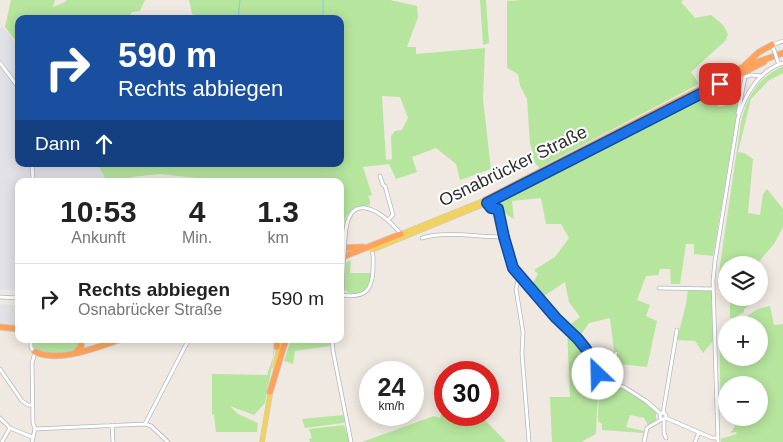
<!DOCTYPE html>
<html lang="de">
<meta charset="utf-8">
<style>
body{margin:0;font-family:Arial,sans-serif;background:#f6f6f6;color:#222;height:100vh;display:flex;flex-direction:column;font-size:19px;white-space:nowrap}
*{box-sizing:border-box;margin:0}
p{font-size:16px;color:#767676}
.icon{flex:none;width:28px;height:28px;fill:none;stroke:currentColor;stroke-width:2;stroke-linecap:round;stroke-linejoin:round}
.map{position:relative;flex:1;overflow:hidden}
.sheet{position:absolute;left:15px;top:178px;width:329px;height:165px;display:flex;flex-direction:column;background:#fff;border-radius:10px;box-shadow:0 2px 12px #0003}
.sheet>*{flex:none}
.guide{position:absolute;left:15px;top:15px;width:329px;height:152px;border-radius:10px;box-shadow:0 2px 12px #0003;background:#1a4fa0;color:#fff;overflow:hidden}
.buttons{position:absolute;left:718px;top:256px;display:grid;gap:10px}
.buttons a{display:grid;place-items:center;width:50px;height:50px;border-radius:50%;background:#fff;box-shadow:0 2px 12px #0003;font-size:25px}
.speed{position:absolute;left:359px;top:361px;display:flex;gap:10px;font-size:25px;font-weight:700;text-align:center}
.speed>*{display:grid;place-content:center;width:65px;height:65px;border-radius:50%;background:#fff;box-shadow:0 2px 12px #0003;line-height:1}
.speed small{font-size:12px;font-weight:400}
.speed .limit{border:8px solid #d22;background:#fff;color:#111}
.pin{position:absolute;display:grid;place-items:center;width:42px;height:42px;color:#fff;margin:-21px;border-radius:10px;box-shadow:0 2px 8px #0006}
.me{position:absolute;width:55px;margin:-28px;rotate:336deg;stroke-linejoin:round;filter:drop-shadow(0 0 4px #0008)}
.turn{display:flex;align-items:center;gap:18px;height:105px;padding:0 20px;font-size:22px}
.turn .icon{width:65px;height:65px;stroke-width:2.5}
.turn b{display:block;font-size:35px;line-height:42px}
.then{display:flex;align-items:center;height:48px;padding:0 20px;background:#0003;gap:10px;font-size:19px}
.eta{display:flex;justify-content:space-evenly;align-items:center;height:85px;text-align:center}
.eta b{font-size:30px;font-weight:700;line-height:35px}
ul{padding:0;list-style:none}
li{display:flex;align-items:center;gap:15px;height:70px;padding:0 20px;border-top:1px solid #e0e0e0}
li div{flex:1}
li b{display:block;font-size:19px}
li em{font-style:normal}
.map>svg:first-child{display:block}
.industrial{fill:#e3e1e8}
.green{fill:#b6e59e;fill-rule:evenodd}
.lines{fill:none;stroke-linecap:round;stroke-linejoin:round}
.stream{stroke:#75cff0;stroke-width:1}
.minor-casing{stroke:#b4b7c1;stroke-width:4.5}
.major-casing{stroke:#c9c9c9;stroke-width:5.5}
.highway-casing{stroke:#c9c9c9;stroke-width:7}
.minor{stroke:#fff;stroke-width:3}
.major{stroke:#f2d163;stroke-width:4.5}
.highway{stroke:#ffa35c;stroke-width:5.5}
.minor-bridge-casing{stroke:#b4b7c1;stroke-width:4.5;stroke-linecap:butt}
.minor-bridge{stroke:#fff;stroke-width:3}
.route-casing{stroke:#114b97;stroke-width:12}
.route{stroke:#1a73e8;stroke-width:9}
.labels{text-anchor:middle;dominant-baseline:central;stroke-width:4;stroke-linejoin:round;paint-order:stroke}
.street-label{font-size:18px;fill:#2e2e2e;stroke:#fff}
</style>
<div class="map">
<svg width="783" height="442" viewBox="0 0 783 442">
<rect width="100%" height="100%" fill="#efe9e1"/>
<path class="industrial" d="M2,26L19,47V164H96L107,181H19V289L0,290V28Z
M0,304L12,305L16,308L19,311V325L0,323Z"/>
<path class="green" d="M11,0H55L53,7L67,1L65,0H145L140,11L132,12L129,19H19V45L5,27Z
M189,0H390L417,6L418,17L407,47H416V54L485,48L483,99L491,169L460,180L456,164L436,148L412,157L417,172L396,179L389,164L363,167L372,195L368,196L370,200V205C345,211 344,212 343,240H340V181H223L160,174L131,177L132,181H107L97,164H340V19H210L192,14ZM382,96L400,97L408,118L402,130L395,131L391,136L392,159L386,160Z
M480,0H486L489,43L483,45Z
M522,0H683L681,2L695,18L711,15L723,25L728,34L726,40L691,72L699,84L539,168L535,163L530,143L527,99L520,86L518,74L507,68V1Z
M783,66V73L768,81L751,99L738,152L744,153L753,159L748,213L760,215L763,194L767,189L783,209V227L774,244L756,265H726V287L717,286L741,122C748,95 757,79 783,66Z
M711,93L719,107L739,101L713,256L694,254V244H686L680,284H671L670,269H660L658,275L646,276L637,300L650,305L646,316L657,321L647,367L619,364L618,384L615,382V362L619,352L614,350L610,318L589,323L578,339L595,364L600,381L597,411L596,434L581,442H552L550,397H570L567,327L580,317L569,302L565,282L541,298L531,286L538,274L534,270L555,257L569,238L561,224H546L541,198L512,201L514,219L500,210L499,207L490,206V203Z
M351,260L350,273H371C370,287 364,295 349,293L344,289L346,263Z
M688,289L710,290L712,292L713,341L703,353L695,341L677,340L686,304Z
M730,298H747L749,306L744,309V312L734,318H730Z
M770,306L774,325L783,324V442H721V439L737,434L736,432L731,433L739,418H759V385H726V412L721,413L719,337L726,331V358H759V325H733L758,309Z
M33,339H77L80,340L78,350C65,355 48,354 35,350L33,345Z
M274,339H276L273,361L265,403L254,415L230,406L238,414L258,423L257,432H216L214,414L212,415V374L267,375L273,357Z
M291,339H331L330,346L295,351L293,364L284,361Z
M605,384C625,386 641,398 656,411V421L648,425L644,418L630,415L626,427L644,431V433L602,430V424L598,421C598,409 598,393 605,384Z
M443,403L445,404V415L477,416L485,420L506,442H362L434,416L440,418Z
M343,415L345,422L343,423L305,428L302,419Z
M344,425L350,442H310L309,439L312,438L309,429Z"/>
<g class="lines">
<path class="stream" d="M238,19L240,0
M323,19V0"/>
<defs>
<path id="minor" d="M774,50L772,45L783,41
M0,63L19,88
M738,113L745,77L751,75L762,76
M32,164L33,181
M380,176L383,185L385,186L393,215L388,220
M487,203L491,208L499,209L503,237L513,269L556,318L586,349L595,364L602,381L624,387L646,401L661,414
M422,238C444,231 480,237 503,237
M345,239C347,189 379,208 401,234
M521,277L518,281L516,289L523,332L522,354L529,442
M659,288L713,289
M342,295C364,298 372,292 373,270C373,263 374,257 372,250
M0,297L19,298
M340,302L342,295L343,269
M31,339V348L35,352L32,363L33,423L35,429L32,442
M332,339L333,351L351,442
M0,369L22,401L28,405H32
M613,383C617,375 613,364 616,353
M663,413L677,330
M660 416a3 3 0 1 1 6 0a3 3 0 1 1-6 0Z
M0,418L10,428L32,437
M666,418L712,438H718
M664,420V433L666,438
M145,424L189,339
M112,425L113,442
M35,429L145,424L151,426L168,442
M2,442L10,428
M644,442L647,428L662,419
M695,442L699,432
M718,442L713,281L715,261L738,118C745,95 758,71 783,63"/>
<path id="major" d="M401,234L485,200
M372,250L487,203
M275,367L281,339
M262,442L271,389"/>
<path id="highway" d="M745,65L759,52L772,45
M594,148L764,62
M516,188L539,176
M485,200L743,67L783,53
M340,248L363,247
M340,258L401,234
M0,327L19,329
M277,347V339
M35,352C61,363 97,347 122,339
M75,353L81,347V339
M270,392L286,339"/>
</defs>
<use href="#minor" class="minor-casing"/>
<use href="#major" class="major-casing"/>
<use href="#highway" class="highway-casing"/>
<use href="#minor" class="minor"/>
<use href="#major" class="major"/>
<use href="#highway" class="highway"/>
<defs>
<path id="minor-bridge" d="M774,50L778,62
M343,269L345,239"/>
</defs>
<use href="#minor-bridge" class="minor-bridge-casing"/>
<use href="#minor-bridge" class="minor-bridge"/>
</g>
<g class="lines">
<defs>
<path id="route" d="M598,374L595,364L586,349L578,339L556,318L513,268L504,237L498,209L491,208L487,203L720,84"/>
</defs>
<use href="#route" class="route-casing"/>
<use href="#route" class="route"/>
</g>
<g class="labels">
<g class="street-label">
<text transform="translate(513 166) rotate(-26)">Osnabrücker Straße</text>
</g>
</g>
</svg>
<div class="buttons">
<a><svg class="icon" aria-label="layers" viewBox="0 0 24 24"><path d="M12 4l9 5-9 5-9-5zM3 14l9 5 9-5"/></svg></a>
<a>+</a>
<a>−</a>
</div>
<div class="speed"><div>24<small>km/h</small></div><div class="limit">30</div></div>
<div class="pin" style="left:720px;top:84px;background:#d93025"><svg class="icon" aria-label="arrive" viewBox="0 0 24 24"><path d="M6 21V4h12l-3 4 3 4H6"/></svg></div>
<svg class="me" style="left:598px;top:374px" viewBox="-20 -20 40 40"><circle r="19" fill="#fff"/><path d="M0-13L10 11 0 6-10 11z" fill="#1a73e8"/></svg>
<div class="guide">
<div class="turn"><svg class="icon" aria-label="right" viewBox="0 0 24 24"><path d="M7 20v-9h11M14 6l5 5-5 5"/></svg><div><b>590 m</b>Rechts abbiegen</div></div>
<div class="then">Dann<svg class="icon" aria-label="ahead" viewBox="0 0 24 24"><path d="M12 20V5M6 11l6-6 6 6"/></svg></div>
</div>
<section class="sheet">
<div class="eta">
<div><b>10:53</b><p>Ankunft</p></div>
<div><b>4</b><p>Min.</p></div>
<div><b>1.3</b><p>km</p></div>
</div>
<ul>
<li><svg class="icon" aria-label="right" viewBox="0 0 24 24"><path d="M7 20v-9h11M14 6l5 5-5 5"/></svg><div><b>Rechts abbiegen</b><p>Osnabrücker Straße</p></div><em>590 m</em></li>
</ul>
</section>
</div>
